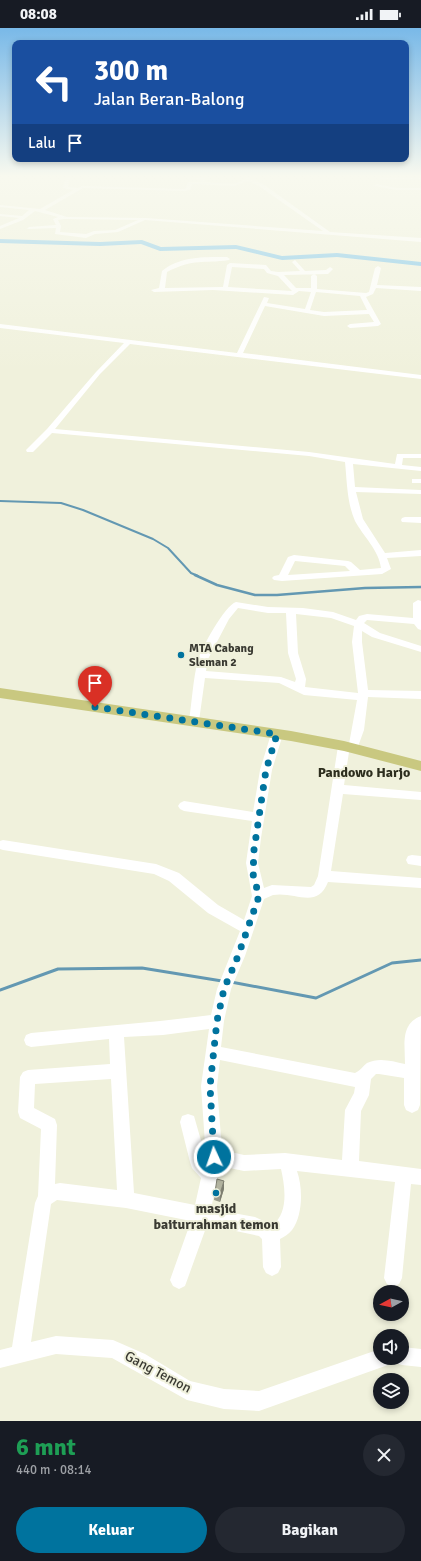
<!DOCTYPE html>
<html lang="id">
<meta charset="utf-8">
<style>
body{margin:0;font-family:Signika,sans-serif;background:#242831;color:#f1f3f6;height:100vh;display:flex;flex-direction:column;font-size:15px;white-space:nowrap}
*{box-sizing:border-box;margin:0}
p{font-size:13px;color:#9ea1a6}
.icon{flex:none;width:22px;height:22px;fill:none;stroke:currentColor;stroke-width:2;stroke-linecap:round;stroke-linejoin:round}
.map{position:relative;height:1393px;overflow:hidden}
.panel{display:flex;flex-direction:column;background:#171b24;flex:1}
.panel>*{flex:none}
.banner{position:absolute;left:12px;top:12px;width:397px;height:122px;border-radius:8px;box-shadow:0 2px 6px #0003;background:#1a4fa0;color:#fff;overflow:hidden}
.needle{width:26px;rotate:262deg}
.buttons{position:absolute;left:373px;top:1257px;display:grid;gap:8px}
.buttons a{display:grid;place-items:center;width:36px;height:36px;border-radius:50%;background:#171b24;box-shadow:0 2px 6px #0003;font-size:20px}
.pin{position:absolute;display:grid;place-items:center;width:34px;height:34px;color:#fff;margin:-41px -17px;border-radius:50% 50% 50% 0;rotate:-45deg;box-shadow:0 0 4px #0007}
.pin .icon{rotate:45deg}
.me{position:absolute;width:44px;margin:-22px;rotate:357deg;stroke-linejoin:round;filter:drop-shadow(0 0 3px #0008)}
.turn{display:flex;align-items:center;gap:14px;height:84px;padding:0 16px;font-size:18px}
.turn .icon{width:52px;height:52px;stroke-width:2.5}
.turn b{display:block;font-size:28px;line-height:34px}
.then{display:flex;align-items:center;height:38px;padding:0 16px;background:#0003;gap:8px;font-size:15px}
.round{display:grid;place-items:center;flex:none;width:42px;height:42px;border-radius:21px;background:#242831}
.overview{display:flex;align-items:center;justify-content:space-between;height:68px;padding:0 16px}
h1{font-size:24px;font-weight:700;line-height:30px;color:#1e9e55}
.primary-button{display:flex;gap:8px;margin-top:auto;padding:8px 16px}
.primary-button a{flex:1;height:46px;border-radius:24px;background:#00739e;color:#fff;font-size:16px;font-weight:700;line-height:46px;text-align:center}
.primary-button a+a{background:#242831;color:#f1f3f6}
.status{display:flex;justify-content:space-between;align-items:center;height:28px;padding:0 20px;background:#171b24;direction:ltr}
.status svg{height:11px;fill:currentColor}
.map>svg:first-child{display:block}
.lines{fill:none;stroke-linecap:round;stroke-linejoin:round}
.stream-far2{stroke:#6398b2;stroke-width:2}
.stream-far1{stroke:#6398b2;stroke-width:2.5}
.stream{stroke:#6398b2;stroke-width:3}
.river{fill:#74c1e9;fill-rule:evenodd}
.minor{fill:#fff;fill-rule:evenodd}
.major{fill:#c9c880;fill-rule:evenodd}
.wall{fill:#9a9b8a}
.shaded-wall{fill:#7d7e70}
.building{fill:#b3b4a0;stroke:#7d7e70}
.route{stroke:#00739e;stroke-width:7;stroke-dasharray:0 12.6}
.poi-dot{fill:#00739e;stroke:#f0f1dc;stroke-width:1.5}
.labels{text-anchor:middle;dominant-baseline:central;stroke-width:4;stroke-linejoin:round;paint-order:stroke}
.poi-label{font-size:12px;font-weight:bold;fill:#3a3a32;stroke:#f0f1dc;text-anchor:start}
.quarter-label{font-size:14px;font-weight:bold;fill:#2d2e1e;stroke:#f0f1dc}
.near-poi-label{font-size:14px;font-weight:bold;fill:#3a3a32;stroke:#f0f1dc}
.near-street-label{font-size:14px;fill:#3a3a32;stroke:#f0f1dc}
</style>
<div class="status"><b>08:08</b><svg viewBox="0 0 49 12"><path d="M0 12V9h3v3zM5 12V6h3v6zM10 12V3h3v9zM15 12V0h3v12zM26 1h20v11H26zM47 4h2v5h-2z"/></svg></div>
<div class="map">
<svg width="421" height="1393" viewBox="0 0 421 1393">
<rect width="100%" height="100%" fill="#f0f1dc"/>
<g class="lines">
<path class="stream-far2" d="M0,473L61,475L83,482L153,511L168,520L191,545L198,548"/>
<path class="stream-far1" d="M195,547L217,557L255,567H277L365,560L421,559"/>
<path class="stream" d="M231,954L316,970L392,935L421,932
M0,962L58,941L142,940L222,953"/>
<path class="river" d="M0,211L100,214L142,212L161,219L236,217L282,228L337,225L421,234V238L337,229L282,232L236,221L160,223L141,216L100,218L0,215Z"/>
<path class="minor" d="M66,149H70L68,159L78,160L82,158L184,161L186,160L188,154H201L199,151L172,149H200L204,150L206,154L234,156L246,151L247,149H251L250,151L263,156L330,204L421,210V214L145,192L118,204L95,206L86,210L55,206L56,200L27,201L29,199L56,197L53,191L58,189L35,183L23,192L0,201V198L19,190L0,188V186L22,188L29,182L0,179V177L40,181L73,162L63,160ZM248,153L259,158L323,203L146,190L67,189L45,182L83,160L184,163L190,162L192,156L234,158ZM64,191H67L138,192L115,202L94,203L86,206L60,204L61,198L58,192Z
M421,149V151L381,152L379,151L381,150Z
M376,156L397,160H421V162H397L374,158Z
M227,229L230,231L229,232C203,236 194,230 167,244L165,260L223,259L227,237L230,235L266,237L271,243L278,244L300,243L292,234L295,232L305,243L326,242L330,239L333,241L328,246L284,247L296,260H311V248L314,246L317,248V261L366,265L369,264L375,240L378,238L381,240L377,257L421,259V263L376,260L373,266L366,269L381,296L378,298L350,300L347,298L350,296L374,294L369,286L324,288L265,278L243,325L421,347V351L130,316L100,346L55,401L309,424L395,436L397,426H421V430H403L402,437L421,439V443L353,436L355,459L421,462V466L356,464L363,491L385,525L421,522V528L387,530L391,541L382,546L282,553L274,552L272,550L274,548L279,547L288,529L294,527L348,533L351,534L360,542L381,540C379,522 363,508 355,493C347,475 347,454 345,434L309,428L52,405L33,424H27L26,422L47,401L96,344L124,315L0,300V296L237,325L264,269L269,270L267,275L305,281L311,264L299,263L293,267L213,262L154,264L151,262L159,260L162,243C180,228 205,229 227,229ZM232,239L264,241L267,245L278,248L292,263L228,259ZM316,264L360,268L367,282L324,284L310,282ZM295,533L345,538L350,543L288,547Z
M412,451H421V455H412Z
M405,489H421V495L402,494L401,492L402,490Z
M418,572L421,573V602L418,601L414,596L367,592L364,595L380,605L421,618V624L372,609L362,603V614L368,662L421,663V671L368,669L364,702L356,724H349L344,757L421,764V772L343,766L331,843L421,850V860L328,854C317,882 295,863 273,867C270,868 267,870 264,871L245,928L231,961L224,993L221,1019L355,1045C360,1043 363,1038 367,1035C379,1029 392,1033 405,1036C405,1017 400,996 421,988L420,1077L418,1082L412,1085L406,1082L404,1077V1050L379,1046H376L371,1051L369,1067L361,1083L359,1133L421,1141V1157L411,1156L402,1250L399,1256L393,1259L387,1256L384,1250L395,1154L297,1143C303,1160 303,1187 292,1202C289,1206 284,1209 280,1211L281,1239L278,1245L272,1248L266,1245L263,1239L262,1211L259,1208L207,1197L185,1258L179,1261L173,1258L170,1252L191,1193L126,1180L57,1172L51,1176L31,1314L56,1308L113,1312L145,1326L190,1353L224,1361L259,1363L380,1321V1330H390L388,1337L259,1383L224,1381L187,1372L112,1330L56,1326L0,1340V1322L12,1319L35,1175L38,1168L41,1101L20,1090L18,1084L20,1049L23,1044L28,1042L110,1036L109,1011L31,1019L26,1017L24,1012L26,1007L31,1005C91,999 151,995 211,987L217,961L240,903L208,885L169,853L154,846L3,822L0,821V813L3,812L156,836L179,845L218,877L244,892L252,868L246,835L252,793L184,783L180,781L178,778L180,775L184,773L253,784L260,742L271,706L273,703H281L283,706L272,742L261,810L258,835L264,860L272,857L311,859L314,857L318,848L338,718L340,715L344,714L349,716L357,672L304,667L279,655L205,650L199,693L198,696H190L189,693C192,673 193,651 198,632C201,621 225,577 236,574L268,579L303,580L333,584L356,592L359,588L367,586L413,590V575ZM238,580L268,585H286L288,625L296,651L295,654L281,649L206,643L208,631L229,591ZM296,586L331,590L354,598L352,614L358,665L305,659L306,651L298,625ZM209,1001L201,1058L206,1130L194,1088L188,1086L182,1088L180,1094L190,1134L192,1140L201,1150L195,1177L134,1165L124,1009L163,1007ZM220,1032L355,1059L354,1065L345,1082L342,1132L285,1125L244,1127L222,1122L217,1058ZM111,1051L117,1162L60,1155L55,1156L57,1097L55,1091L34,1080L35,1056ZM220,1138L244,1143L281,1141C285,1158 289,1186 272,1197L255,1189L211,1181Z
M412,827L421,828V838L408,836L406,832L408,828Z
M402,1319L421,1321V1339L402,1337L395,1335L393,1330H402Z"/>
<path class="major" d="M0,660L291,703L344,713L421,733V743L344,723L291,713L0,670Z"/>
</g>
<path class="wall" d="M224,1161L220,1174L214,1172L215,1164Z"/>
<path class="shaded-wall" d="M224,1153V1161L220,1174V1166Z"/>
<path class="building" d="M217,1151L224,1153L220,1166L215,1164Z"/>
<linearGradient id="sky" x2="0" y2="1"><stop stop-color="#79b9e8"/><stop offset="0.43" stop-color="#f8f9ef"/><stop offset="1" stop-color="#f8f9ef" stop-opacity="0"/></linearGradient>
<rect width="421" height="344" fill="url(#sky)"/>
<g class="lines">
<path class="route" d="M95,679L277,706L266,742L254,822L253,846L259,868L238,928L224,961L217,993L210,1058L214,1129"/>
</g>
<g class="poi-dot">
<circle cx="181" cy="627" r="4"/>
<circle cx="216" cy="1165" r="4"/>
</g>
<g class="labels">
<g class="poi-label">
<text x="189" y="620">MTA Cabang<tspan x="189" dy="14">Sleman 2</tspan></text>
</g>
<g class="quarter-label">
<text x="364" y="744">Pandowo Harjo</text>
</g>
<g class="near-poi-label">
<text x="216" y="1180">masjid<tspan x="216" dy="16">baiturrahman temon</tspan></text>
</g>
<g class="near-street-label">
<text transform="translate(158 1344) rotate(28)">Gang Temon</text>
</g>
</g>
</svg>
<div class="buttons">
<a><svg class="needle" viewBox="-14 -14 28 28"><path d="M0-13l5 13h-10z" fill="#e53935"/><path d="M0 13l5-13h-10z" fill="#9ea1a6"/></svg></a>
<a><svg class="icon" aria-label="sound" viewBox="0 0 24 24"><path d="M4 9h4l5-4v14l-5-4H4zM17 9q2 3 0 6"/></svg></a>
<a><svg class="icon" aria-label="layers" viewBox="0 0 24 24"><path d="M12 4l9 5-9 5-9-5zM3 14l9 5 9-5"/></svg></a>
</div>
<div class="pin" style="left:95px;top:679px;background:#d93025"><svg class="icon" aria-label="arrive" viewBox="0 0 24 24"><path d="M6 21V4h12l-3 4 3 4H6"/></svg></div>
<svg class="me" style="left:214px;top:1129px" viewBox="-20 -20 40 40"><circle r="17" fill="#00739e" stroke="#fff" stroke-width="3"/><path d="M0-11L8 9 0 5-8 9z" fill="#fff"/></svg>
<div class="banner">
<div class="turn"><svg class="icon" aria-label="left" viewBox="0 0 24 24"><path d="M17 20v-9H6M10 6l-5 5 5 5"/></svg><div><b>300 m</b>Jalan Beran-Balong</div></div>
<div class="then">Lalu<svg class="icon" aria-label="arrive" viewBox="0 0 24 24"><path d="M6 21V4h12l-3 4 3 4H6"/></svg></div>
</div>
</div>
<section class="panel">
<div class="overview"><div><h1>6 mnt</h1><p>440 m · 08:14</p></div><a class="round"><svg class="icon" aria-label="close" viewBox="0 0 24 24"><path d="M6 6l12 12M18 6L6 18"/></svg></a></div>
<div class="primary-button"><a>Keluar</a><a>Bagikan</a></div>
</section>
